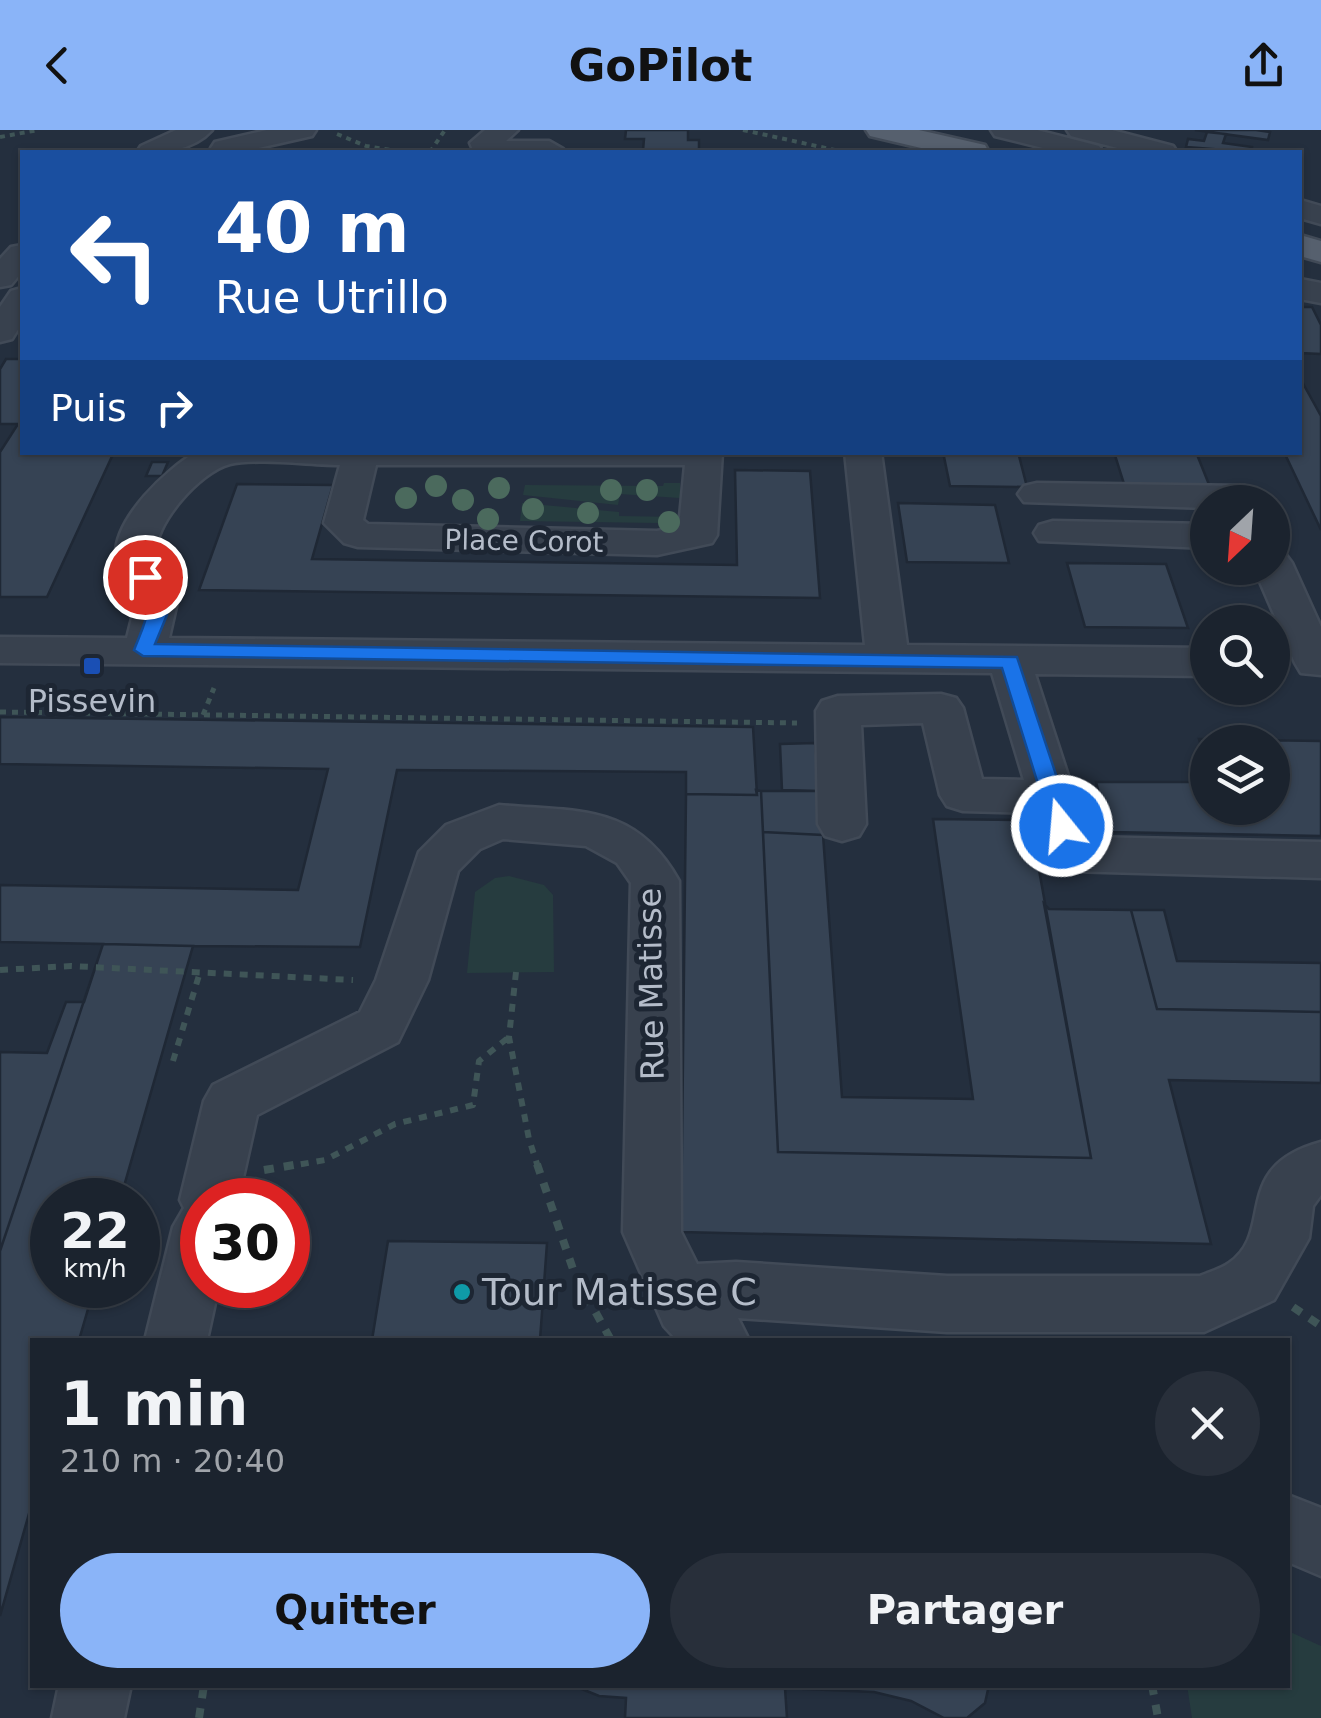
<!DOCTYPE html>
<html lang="fr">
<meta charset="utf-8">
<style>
body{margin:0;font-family:"DejaVu Sans",sans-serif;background:#282f3a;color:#f1f3f6;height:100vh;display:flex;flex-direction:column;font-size:38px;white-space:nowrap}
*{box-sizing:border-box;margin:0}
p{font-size:32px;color:#a0a4aa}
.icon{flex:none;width:55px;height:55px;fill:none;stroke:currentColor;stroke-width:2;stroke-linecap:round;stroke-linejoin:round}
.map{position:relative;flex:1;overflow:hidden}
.sheet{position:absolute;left:30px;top:1208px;width:1260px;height:350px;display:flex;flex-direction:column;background:#1b232e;border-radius:0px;box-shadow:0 2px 8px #0004,0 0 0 2px #39404a}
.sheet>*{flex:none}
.top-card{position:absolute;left:20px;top:20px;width:1282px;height:305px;border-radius:0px;box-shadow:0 2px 8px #0004,0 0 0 2px #39404a;background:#1a4fa0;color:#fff;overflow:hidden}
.needle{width:65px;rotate:205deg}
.buttons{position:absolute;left:1190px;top:355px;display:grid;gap:20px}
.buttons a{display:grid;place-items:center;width:100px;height:100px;border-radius:50%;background:#1b232e;box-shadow:0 2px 8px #0004,0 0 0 2px #39404a;font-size:50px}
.speed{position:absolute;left:30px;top:1048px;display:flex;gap:20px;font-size:50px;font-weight:700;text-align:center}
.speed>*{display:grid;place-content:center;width:130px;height:130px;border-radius:50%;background:#1b232e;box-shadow:0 2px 8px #0004,0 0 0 2px #39404a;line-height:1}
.speed small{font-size:25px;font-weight:400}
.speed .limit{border:15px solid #d22;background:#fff;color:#111}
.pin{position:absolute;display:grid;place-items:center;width:85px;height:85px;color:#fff;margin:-42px;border:5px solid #fff;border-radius:50%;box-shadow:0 2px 10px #0007}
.me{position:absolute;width:110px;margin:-55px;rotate:343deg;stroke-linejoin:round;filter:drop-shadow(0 0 8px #0008)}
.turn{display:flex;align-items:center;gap:35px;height:210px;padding:0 30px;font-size:45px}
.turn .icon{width:130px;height:130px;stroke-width:2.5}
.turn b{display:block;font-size:70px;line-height:85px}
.then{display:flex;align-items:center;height:95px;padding:0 30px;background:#0003;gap:20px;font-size:38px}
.round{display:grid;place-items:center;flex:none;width:105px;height:105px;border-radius:52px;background:#282f3a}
.head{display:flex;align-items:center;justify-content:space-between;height:170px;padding:0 30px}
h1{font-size:60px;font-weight:700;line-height:75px}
.primary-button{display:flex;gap:20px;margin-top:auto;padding:20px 30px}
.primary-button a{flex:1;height:115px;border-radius:60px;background:#8ab4f8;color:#111;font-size:40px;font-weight:700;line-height:115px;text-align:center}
.primary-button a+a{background:#282f3a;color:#f1f3f6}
header{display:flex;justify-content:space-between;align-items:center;height:130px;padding:0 30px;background:#8ab4f8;color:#111;font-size:45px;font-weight:700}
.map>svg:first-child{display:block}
.green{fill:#263c3f}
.building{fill:#364354;stroke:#1f2835;stroke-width:2.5}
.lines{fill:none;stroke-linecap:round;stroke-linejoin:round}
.minor-casing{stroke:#414a57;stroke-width:5}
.major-casing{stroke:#414a57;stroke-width:5}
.path-far3{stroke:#3f5557;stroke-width:4;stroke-dasharray:5 5;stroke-linecap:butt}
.path-far2{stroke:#3f5557;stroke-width:5;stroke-dasharray:6 6;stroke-linecap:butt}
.path-far1{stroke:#3f5557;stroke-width:6;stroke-dasharray:8 8;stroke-linecap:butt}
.path{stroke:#3f5557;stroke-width:8;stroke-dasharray:10 10;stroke-linecap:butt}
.minor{fill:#38414e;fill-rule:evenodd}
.major{fill:#56606e;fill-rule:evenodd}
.tree{fill:#4b6a5d}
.route{fill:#1a73e8;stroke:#114b97;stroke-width:2.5}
.transit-dot{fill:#1a4fb4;stroke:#1d2633;stroke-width:4}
.culture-dot{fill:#0f9aa8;stroke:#1d2633;stroke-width:4}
.labels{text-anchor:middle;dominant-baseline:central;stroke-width:10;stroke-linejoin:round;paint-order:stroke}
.far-street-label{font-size:28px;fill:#b4bcc9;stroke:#1d2633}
.poi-label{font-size:32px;fill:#b4bcc9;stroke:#1d2633}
.street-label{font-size:32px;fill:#b4bcc9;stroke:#1d2633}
.near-poi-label{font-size:38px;fill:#b4bcc9;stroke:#1d2633;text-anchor:start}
</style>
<header><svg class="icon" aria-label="back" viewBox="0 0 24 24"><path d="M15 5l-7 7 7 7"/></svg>GoPilot<svg class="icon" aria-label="share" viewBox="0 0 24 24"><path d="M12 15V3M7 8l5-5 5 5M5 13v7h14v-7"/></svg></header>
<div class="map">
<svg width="1321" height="1588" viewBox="0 0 1321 1588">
<rect width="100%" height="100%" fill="#242f3e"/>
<path class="green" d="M664,353H680V368L620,364L618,375L523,365L525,355L663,356Z
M522,373L619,382V386L679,387V397L659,396L658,393L520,391Z
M509,746L544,755L553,765L554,842L467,843L475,762L495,748Z
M1288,1501L1321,1516V1588H1192L1187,1555H1288Z"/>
<path class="building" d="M626,0H688V10H699V20L617,22L643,20L644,9H625Z
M1195,0H1256L1270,2L1268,10Z
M1207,2L1226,4L1223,13L1252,17L1251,22L1186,17L1188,9L1204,11Z
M1300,177H1312L1321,195V224L1300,223Z
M6,229H22V322H114L47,467H0V322L18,294H0V239Z
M1300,248L1321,286V400L1284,322H1300Z
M943,322H1018L1027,357L950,356Z
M1114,322H1196L1210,357H1125Z
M152,332H168L162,346H146Z
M735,340L810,341L820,468L199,460L237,354L333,355L312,429L737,435Z
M898,373L995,375L1009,433L907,432Z
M1067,433L1166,434L1188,498L1085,497Z
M0,587L753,597L757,665L686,664V642L397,640L360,817L193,816L120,1070H52V1155H95L79,1210H32V1373L0,1486V922L47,923L66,872H84L103,814L0,812V755L298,760L328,639L0,634Z
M1199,609L1321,611V706L1109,702L1096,652H1208V678H1272V612H1208V637Z
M815,613L820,661L782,660L780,614Z
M756,660L761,661L778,1022L1091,1028L1044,774L1049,779L1131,780L1157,879L1321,882V953L1169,950L1211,1114L681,1102L686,664L757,665Z
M761,661H820L823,705L763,702Z
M933,689L1030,690L1091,1028L778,1022L763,702L823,705L842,967L973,969Z
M1131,780H1164L1177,831L1321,833V882L1157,879Z
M103,814L193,816L120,1070H52V1155H95L79,1210H32V1373L0,1486V1121Z
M388,1111L547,1113L540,1210H372Z
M572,1555H989L985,1573L967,1588H944L911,1571L874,1562L785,1558L787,1588H625L626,1568L599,1566Z"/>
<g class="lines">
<defs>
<path id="minor" d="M176,0H212C193,21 163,23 137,22L141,16Z
M267,0H316L312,6L241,22H214L211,18L215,12Z
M485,0H518L506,11H549L563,19L560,22H474L470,13Z
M991,0H1037L1099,16L1103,22H1059L995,6Z
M1067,0H1112L1173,16L1177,22H1133L1071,6Z
M1300,70L1321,76V94L1300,88Z
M22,115V142L11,155L0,157V129L11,117Z
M1300,149L1321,153V173L1300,169Z
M22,158V193L12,209L0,212V177L11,161Z
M196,322H722L717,405L712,413L657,425L358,417L344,413L324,393L340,335C311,335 256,328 230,334C201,341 151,396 156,427C158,442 174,452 178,468L169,508L865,515L845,322H881L907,515L1208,518V546L1035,544L1088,707L1321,712V748L1070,741L1053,736L1034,683L963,681L947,676L940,665L923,593L861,595L866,694L859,706L842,711L825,706L818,694L816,581L822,571L838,566L941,564L956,568L963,578L982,649L1024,650L992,543L0,533V507L127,508L137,468C134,452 117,442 116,426C114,388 167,339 196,322ZM376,335H685L679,397L657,401L368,394L363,390Z
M1037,353L1244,356L1257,359L1263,367L1259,372H1208V378L1024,372L1018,364L1024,356Z
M1053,391L1208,394V418L1039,411L1034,403L1039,395Z
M1272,421L1286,425L1292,433L1321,497V545L1301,543L1295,533L1254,438H1272Z
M499,675C578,682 636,673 679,751L681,1102L697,1134L736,1132L947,1146H1200C1209,1142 1221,1139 1229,1133C1276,1101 1229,1037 1321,1012V1065L1313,1076L1309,1108L1274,1170L1204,1202H947L738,1188L749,1210H677L664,1196L623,1102L631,753L617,733L586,716L503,709L480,719L458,741L428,850L398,912L257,985L238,1070H202V1155H219L207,1210H145L173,1097L184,1078L180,1070L204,971L213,955L360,882L376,850L419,722L446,695Z
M1288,1365L1321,1378V1446L1288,1432Z
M59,1555H131L124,1588H52Z"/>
<path id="major" d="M866,0H919L985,15L989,22H938L870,6Z
M1300,105L1321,111V132L1300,126Z"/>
</defs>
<use href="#minor" class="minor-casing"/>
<use href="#major" class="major-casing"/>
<path class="path-far3" d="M743,0L844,22
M337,4L366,16L403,22
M0,7L38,0
M430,22L445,0"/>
<path class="path-far2" d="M0,582L797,593
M203,585L214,558"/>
<path class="path-far1" d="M0,840L71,836L353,850
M516,842L509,907L529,1009L538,1037
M173,931L200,842
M285,1037L325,1030L395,994L473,975L479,931L509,907"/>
<path class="path" d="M537,1034L575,1145L611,1210
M264,1040L300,1034
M1293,1177L1321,1196
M1152,1555L1158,1588
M199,1588L204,1555"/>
<use href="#minor" class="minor"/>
<use href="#major" class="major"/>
</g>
<g class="tree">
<circle cx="436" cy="356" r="11"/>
<circle cx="499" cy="358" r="11"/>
<circle cx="611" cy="360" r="11"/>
<circle cx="647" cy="360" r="11"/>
<circle cx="406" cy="368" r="11"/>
<circle cx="463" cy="370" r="11"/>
<circle cx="533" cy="379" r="11"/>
<circle cx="588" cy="383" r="11"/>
<circle cx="488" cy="389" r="11"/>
<circle cx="669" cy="392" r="11"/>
</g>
<path class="route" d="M145,441L165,458L167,485L155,514L1017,527L1073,696L1062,703L1051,696L1002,538L143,526L134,520C145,491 158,473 136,447Z"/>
<rect class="transit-dot" x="82" y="526" width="20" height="20" rx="5"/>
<circle class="culture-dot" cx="462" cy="1162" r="10"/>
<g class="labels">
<g class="far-street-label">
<text transform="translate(524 411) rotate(1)">Place Corot</text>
</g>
<g class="poi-label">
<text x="92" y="571">Pissevin</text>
</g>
<g class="street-label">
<text transform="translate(651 854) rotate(-91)">Rue Matisse</text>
</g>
<g class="near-poi-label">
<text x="482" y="1162">Tour Matisse C</text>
</g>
</g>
</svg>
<div class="buttons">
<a><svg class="needle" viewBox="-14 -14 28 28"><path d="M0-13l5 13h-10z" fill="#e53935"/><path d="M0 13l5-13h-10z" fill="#a0a4aa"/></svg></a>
<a><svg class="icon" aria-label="search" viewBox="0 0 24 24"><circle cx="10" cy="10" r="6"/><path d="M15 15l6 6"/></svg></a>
<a><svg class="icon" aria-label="layers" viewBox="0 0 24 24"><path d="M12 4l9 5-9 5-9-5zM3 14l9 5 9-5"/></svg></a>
</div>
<div class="speed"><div>22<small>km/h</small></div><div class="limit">30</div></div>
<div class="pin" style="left:145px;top:447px;background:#d93025"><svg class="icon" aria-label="arrive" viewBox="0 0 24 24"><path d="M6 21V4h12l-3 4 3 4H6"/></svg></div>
<svg class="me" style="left:1062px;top:696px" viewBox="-20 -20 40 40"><circle r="17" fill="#1a73e8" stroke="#fff" stroke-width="3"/><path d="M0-11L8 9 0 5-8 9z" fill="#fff"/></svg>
<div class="top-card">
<div class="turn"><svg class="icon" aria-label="left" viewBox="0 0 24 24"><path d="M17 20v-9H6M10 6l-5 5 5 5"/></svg><div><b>40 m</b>Rue Utrillo</div></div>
<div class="then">Puis<svg class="icon" aria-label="right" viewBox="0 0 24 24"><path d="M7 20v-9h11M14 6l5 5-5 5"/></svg></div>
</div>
<section class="sheet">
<div class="head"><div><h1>1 min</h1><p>210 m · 20:40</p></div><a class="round"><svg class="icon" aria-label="close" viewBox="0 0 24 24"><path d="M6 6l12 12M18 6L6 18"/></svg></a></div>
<div class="primary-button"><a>Quitter</a><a>Partager</a></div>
</section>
</div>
